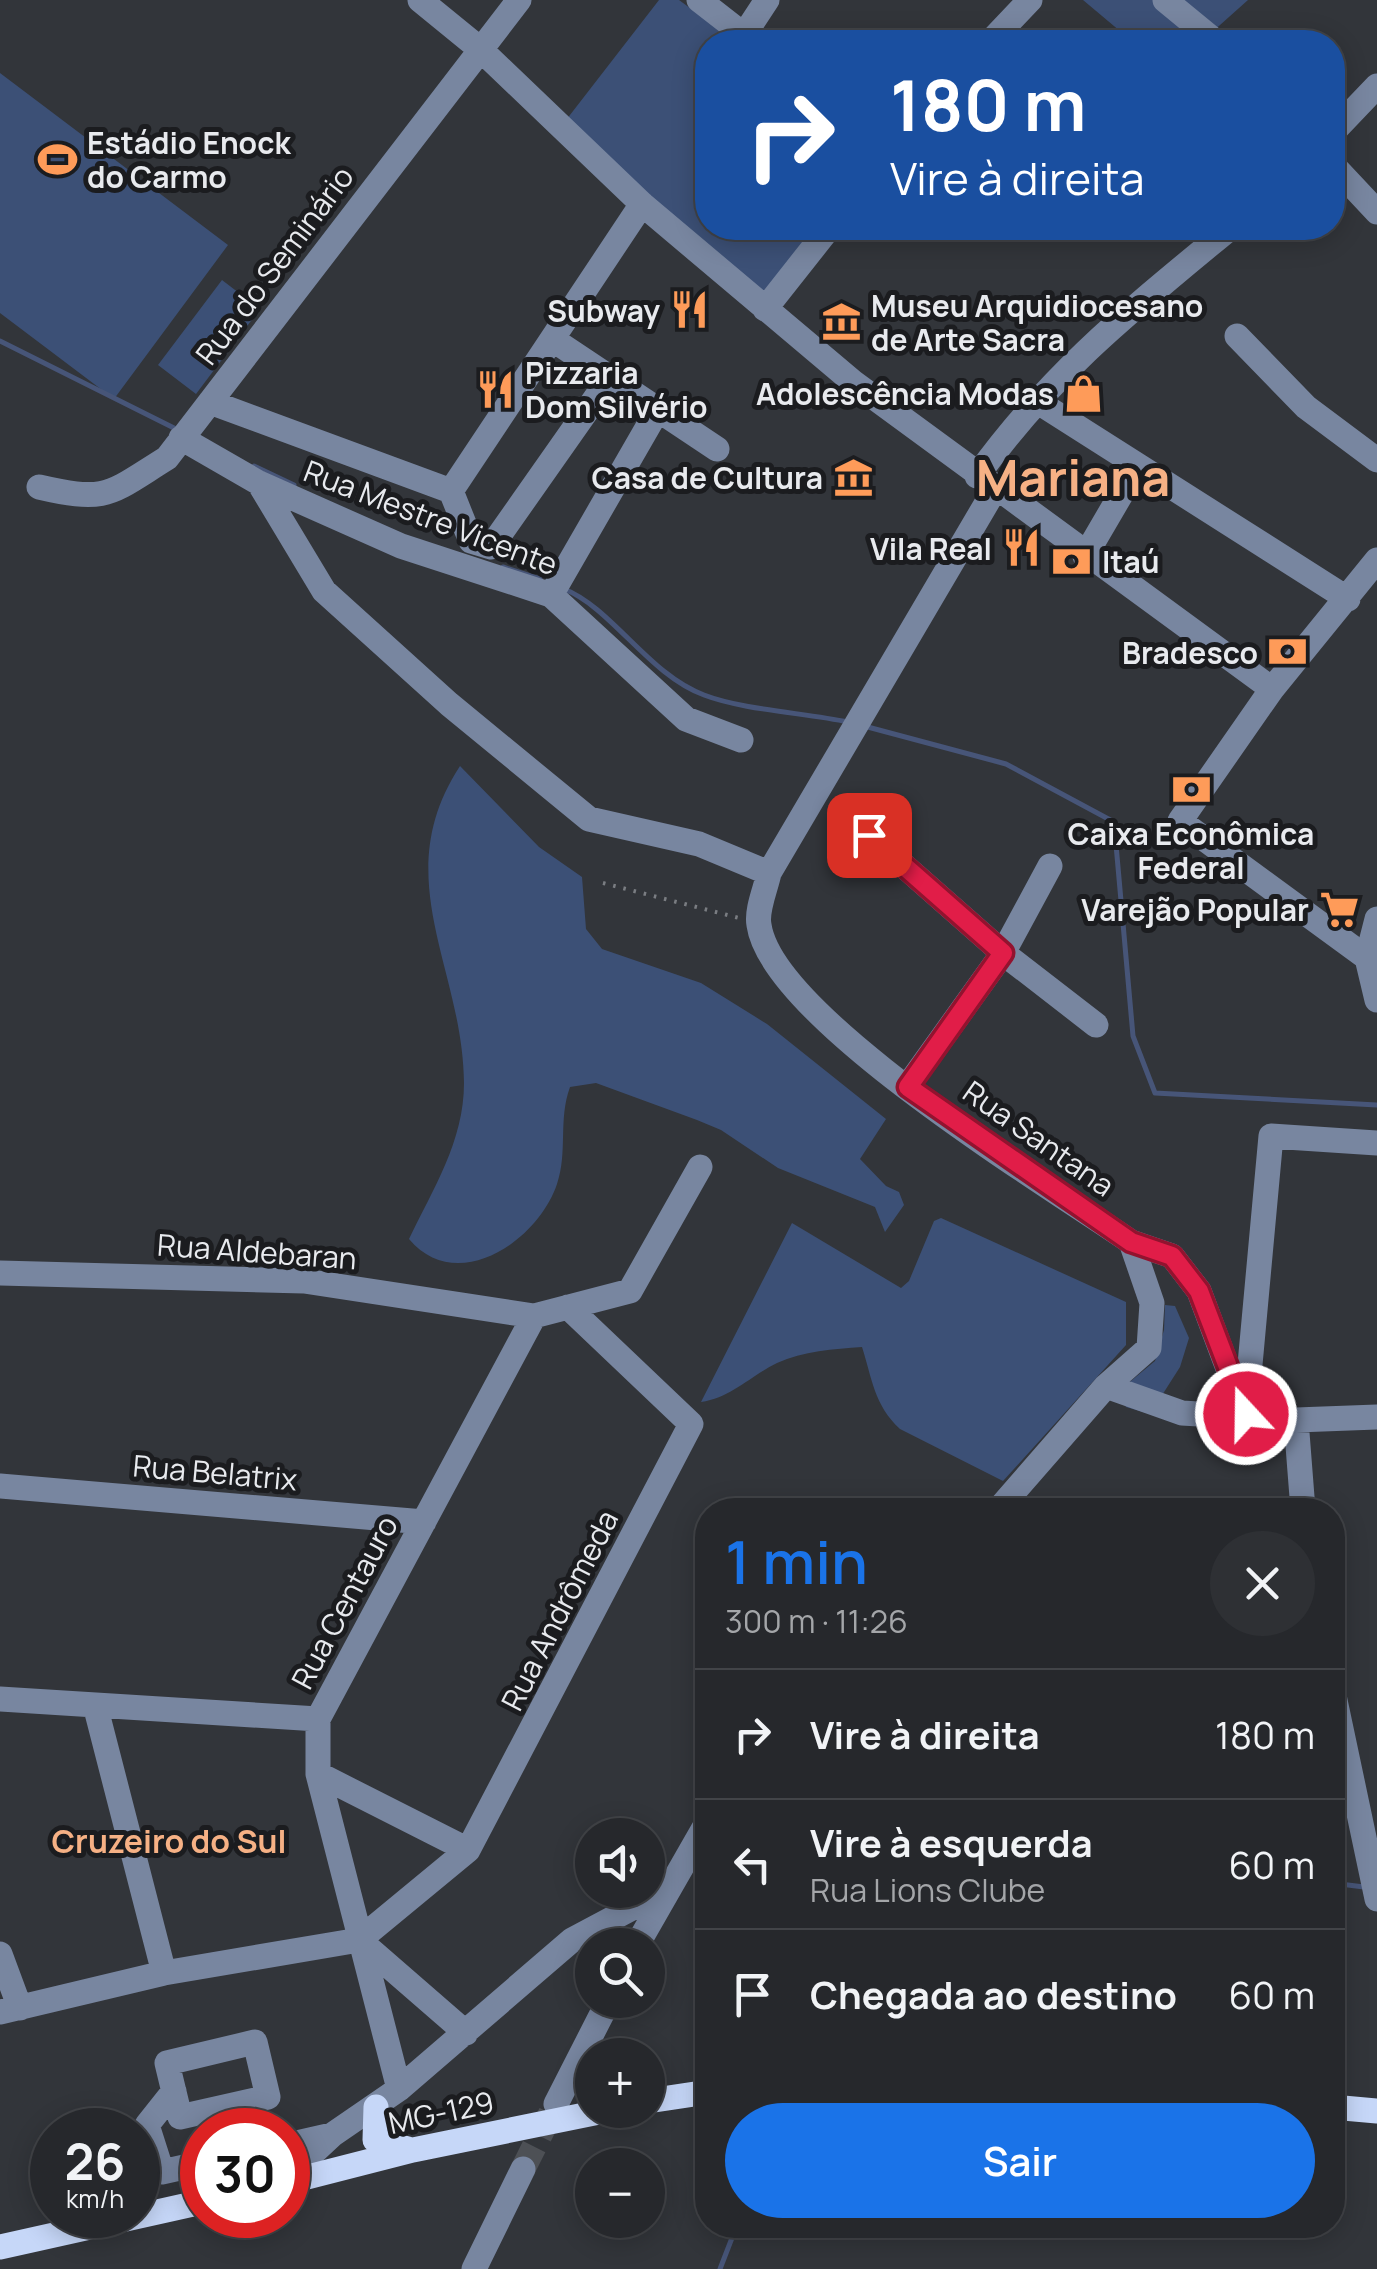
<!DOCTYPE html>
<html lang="pt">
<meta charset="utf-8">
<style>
body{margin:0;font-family:Manrope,sans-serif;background:#2e3034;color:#f1f3f6;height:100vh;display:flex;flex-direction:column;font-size:38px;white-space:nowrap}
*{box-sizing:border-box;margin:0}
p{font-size:32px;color:#a4a6a9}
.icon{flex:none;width:55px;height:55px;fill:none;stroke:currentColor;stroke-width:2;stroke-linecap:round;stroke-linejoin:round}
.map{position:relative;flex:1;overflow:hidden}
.details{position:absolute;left:695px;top:1498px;width:650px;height:740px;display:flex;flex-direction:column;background:#26282c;border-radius:40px;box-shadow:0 5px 25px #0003,0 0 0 2px #424448}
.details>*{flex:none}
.guide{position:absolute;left:695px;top:30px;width:650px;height:210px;border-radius:40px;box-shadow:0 5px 25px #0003,0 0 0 2px #424448;background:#1a4fa0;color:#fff;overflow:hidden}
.fabs{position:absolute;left:575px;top:1818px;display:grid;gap:20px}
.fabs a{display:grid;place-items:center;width:90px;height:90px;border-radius:50%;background:#26282c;box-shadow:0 5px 25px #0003,0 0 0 2px #424448;font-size:50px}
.speed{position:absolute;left:30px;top:2108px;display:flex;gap:20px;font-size:50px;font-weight:700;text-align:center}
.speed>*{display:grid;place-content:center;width:130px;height:130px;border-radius:50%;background:#26282c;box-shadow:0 5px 25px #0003,0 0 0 2px #424448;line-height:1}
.speed small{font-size:25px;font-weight:400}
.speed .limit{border:15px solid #d22;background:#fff;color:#111}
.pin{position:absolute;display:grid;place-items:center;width:85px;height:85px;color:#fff;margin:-42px;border-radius:20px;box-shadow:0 5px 15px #0006}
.me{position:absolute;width:110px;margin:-55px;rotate:339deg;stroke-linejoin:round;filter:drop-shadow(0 0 8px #0008)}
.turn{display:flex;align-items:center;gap:35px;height:210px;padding:0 30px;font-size:45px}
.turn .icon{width:130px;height:130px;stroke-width:2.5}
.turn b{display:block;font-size:70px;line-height:85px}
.round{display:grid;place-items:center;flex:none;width:105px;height:105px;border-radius:52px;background:#2e3034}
.head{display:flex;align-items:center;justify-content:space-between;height:170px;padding:0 30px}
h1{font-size:60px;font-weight:600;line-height:75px;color:#1a73e8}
.primary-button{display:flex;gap:20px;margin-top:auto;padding:20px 30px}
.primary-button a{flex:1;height:115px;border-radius:60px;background:#1a73e8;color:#fff;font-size:40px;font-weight:600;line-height:115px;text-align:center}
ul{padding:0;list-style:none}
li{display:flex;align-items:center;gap:30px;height:130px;padding:0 30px;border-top:2px solid #424448}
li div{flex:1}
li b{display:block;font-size:38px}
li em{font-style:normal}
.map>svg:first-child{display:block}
.green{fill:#3c5076}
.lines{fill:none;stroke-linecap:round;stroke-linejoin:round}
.stream{stroke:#475578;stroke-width:5}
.minor-tunnel{stroke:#4d5055;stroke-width:25;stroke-dasharray:25 12;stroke-linecap:butt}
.path{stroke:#7a7d82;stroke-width:4;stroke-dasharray:2.5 8;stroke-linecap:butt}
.minor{stroke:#7886a0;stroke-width:25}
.major{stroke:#c6d7f8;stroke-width:25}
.route-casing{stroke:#92132f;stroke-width:25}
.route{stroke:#e11d48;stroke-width:18}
.labels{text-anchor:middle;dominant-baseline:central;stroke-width:10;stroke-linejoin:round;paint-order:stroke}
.poi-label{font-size:30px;font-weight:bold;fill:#e8eaee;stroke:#1b1c1f;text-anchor:end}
.street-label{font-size:30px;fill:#e8eaee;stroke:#1b1c1f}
.neighbourhood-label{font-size:32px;font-weight:bold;fill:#f6b185;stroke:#1b1c1f}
.town-label{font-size:50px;font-weight:bold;fill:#f6b185;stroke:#1b1c1f}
</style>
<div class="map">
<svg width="1377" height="2269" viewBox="0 0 1377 2269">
<rect width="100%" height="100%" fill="#32353a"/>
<path class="green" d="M659,0H679L736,42H708V228H819L755,301L563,124Z
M1083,0H1248L1201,42H1133Z
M0,73L228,245L114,399L0,313Z
M222,280L260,309L196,394L158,365Z
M460,766L539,847L582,877L586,929L602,949L701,983L767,1024L886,1119L860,1159L886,1186L899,1192L904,1205L885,1232L875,1207L778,1168L721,1130L697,1120L596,1083L570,1087C558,1120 568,1152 557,1184C538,1241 457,1296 409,1239C433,1189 464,1141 464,1083C463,967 387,878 460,766Z
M941,1218L1126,1302V1345L1003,1481L900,1429C874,1405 872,1378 862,1347C834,1349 803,1351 777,1363C750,1376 732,1397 701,1402L792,1223L901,1288L909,1281L934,1221Z
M1165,1305L1175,1306L1189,1338L1180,1367L1150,1414L1126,1407L1120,1390L1155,1361L1164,1330Z"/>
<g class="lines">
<path class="stream" d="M0,341L176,429
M254,466L294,485
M503,567L540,579
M564,589C612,608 649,675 704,695C743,710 806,713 848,722
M864,726L1006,764L1114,822L1133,1036L1155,1093L1377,1105
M1332,1883L1364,1887
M720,2269L737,2225"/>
<path class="minor-tunnel" d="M523,2169L554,2107"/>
<path class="path" d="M603,883L739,918"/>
<path class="minor" d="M420,0L480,49L642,204L853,382L1272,689
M699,0L753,42
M1165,0L1216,42
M744,35L767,0
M990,42L1030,0
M1332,133L1377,86
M1332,164L1377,212
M765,309L829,228
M1237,336L1306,407L1377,460
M555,341L717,449
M1035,400L1348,599
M210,402L451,491L642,204
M181,438L259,483L401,546L551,595L686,719L741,740
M977,476C1053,371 1132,309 1230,228
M259,483L324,591L449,704L589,819L699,844L769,873
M39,487C108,503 109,494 167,458L519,0
M995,489L769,873C766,888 756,910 759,925C772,1018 1050,1186 1131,1242L1172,1256L1199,1291L1245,1414
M451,491L471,541L491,547L609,379
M1085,556L1137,467
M551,595L657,411
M869,835L1003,953L1096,1025
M1377,919L1367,958L1377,1000
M1367,958L1180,821L1272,689L1377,560
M907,1087L1003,953L1050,866
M0,1273L304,1281L534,1316L630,1291L700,1167
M1106,1386L1182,1413L1296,1420L1377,1417
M1246,1408L1271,1136L1377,1143
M1296,1420L1303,1510
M0,1486L424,1522
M998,1510L1106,1386L1149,1348L1152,1303L1131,1242
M1332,1686L1377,1899
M0,1699L318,1719
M95,1705L164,1973
M318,1774L468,1850
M359,1940L468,1850L691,1424L568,1307
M359,1940L466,2033
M637,1945L708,1821
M0,1954L20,2008
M0,2012L164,1973L359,1940
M255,2042L268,2097L180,2117L167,2063Z
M399,2089L318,1774V1719L534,1316
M174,2091L147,2125L162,2172L202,2163
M556,2104L609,2000
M288,2145L332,2135
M288,2176L332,2135L399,2089L572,1940L664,1891
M474,2269L523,2169"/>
<path class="major" d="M648,2101L708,2092
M376,2107L375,2140L408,2149
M1332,2107L1377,2111
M288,2182L413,2150L609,2110
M0,2247L202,2202"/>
</g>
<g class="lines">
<defs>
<path id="route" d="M869,835L1003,953L908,1087L1131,1242L1172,1256L1199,1291L1246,1414"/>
</defs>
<use href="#route" class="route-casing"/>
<use href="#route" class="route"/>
</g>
<defs>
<symbol id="stadium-bare" viewBox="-9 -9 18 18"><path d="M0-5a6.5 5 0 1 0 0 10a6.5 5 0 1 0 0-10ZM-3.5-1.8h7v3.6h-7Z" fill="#fe9b59" stroke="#1b1c1f" stroke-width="2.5" paint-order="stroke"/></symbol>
<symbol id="restaurant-bare" viewBox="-9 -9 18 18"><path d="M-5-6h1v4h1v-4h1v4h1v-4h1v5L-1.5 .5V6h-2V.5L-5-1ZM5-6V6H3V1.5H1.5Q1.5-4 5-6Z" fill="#fe9b59" stroke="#1b1c1f" stroke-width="2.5" paint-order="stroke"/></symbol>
<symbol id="museum-bare" viewBox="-9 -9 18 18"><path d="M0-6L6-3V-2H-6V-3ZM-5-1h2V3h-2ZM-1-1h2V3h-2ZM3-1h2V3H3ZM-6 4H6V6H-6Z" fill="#fe9b59" stroke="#1b1c1f" stroke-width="2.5" paint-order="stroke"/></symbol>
<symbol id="shop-bare" viewBox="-9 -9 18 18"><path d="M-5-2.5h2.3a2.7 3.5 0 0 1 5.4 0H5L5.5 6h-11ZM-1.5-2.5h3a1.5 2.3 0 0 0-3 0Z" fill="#fe9b59" stroke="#1b1c1f" stroke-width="2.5" paint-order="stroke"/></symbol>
<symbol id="bank-bare" viewBox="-9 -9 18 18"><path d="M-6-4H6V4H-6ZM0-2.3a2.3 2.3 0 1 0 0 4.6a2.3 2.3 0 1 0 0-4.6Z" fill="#fe9b59" stroke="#1b1c1f" stroke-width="2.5" paint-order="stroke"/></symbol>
<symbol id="supermarket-bare" viewBox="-9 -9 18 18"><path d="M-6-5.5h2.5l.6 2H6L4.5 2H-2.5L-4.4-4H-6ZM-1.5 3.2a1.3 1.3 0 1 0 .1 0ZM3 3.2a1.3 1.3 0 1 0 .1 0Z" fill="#fe9b59" stroke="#1b1c1f" stroke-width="2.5" paint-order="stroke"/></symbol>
</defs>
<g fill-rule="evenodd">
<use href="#stadium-bare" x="30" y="132" width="55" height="55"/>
<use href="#restaurant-bare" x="662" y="282" width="55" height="55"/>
<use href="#museum-bare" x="814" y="294" width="55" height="55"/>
<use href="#restaurant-bare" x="468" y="362" width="55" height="55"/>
<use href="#shop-bare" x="1056" y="366" width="55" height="55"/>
<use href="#museum-bare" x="826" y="450" width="55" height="55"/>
<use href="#restaurant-bare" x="994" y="520" width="55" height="55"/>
<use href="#bank-bare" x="1044" y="534" width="55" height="55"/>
<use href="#bank-bare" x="1260" y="624" width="55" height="55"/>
<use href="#bank-bare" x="1164" y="762" width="55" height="55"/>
<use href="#supermarket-bare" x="1312" y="882" width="55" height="55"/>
</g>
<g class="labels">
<g class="poi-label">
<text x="87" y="142" text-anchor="start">Estádio Enock<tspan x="87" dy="34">do Carmo</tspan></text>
<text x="871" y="305" text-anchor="start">Museu Arquidiocesano<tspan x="871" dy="34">de Arte Sacra</tspan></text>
<text x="660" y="310">Subway</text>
<text x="525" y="372" text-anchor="start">Pizzaria<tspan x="525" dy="34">Dom Silvério</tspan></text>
<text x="1054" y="393">Adolescência Modas</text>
<text x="823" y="477">Casa de Cultura</text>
<text x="992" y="548">Vila Real</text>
<text x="1102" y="561" text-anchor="start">Itaú</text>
<text x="1258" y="652">Bradesco</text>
<text x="1191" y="833" text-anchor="middle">Caixa Econômica<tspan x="1191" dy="34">Federal</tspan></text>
<text x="1309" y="909">Varejão Popular</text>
</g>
<g class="street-label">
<text transform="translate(274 265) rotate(-53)">Rua do Seminário</text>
<text transform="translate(431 517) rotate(21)">Rua Mestre Vicente</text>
<text transform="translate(1039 1138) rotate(35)">Rua Santana</text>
<text transform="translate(257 1251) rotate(4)">Rua Aldebaran</text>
<text transform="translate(215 1472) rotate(5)">Rua Belatrix</text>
<text transform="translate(344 1602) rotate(-62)">Rua Centauro</text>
<text transform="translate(559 1610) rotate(-63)">Rua Andrômeda</text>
<text transform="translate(441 2112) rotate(-12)">MG-129</text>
</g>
<g class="neighbourhood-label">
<text x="169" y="1841">Cruzeiro do Sul</text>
</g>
<g class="town-label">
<text x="1073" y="477">Mariana</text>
</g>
</g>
</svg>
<div class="fabs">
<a><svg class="icon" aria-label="sound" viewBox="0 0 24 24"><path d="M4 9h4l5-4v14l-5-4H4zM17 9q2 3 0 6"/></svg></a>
<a><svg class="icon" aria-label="search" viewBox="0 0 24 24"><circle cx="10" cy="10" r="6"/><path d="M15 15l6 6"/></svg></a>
<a>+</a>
<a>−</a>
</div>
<div class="speed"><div>26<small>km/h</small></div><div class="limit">30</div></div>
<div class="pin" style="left:869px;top:835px;background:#d93025"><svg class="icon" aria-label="arrive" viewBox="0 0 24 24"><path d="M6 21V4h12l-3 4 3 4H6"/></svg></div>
<svg class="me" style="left:1246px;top:1414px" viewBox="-20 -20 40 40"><circle r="17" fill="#e11d48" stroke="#fff" stroke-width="3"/><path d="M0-11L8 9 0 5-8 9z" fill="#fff"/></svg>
<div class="guide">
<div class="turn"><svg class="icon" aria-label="right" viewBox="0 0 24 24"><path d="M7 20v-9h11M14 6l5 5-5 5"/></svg><div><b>180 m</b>Vire à direita</div></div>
</div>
<section class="details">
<div class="head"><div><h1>1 min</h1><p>300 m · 11:26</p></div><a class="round"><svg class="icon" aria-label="close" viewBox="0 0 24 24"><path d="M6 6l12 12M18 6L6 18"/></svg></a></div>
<ul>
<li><svg class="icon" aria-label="right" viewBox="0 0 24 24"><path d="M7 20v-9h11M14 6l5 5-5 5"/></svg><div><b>Vire à direita</b></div><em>180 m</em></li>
<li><svg class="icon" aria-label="left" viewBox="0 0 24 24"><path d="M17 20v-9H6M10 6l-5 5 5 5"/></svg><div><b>Vire à esquerda</b><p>Rua Lions Clube</p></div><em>60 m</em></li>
<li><svg class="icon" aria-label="arrive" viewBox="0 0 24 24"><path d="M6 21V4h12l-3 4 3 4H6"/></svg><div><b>Chegada ao destino</b></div><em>60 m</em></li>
</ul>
<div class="primary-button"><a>Sair</a></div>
</section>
</div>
